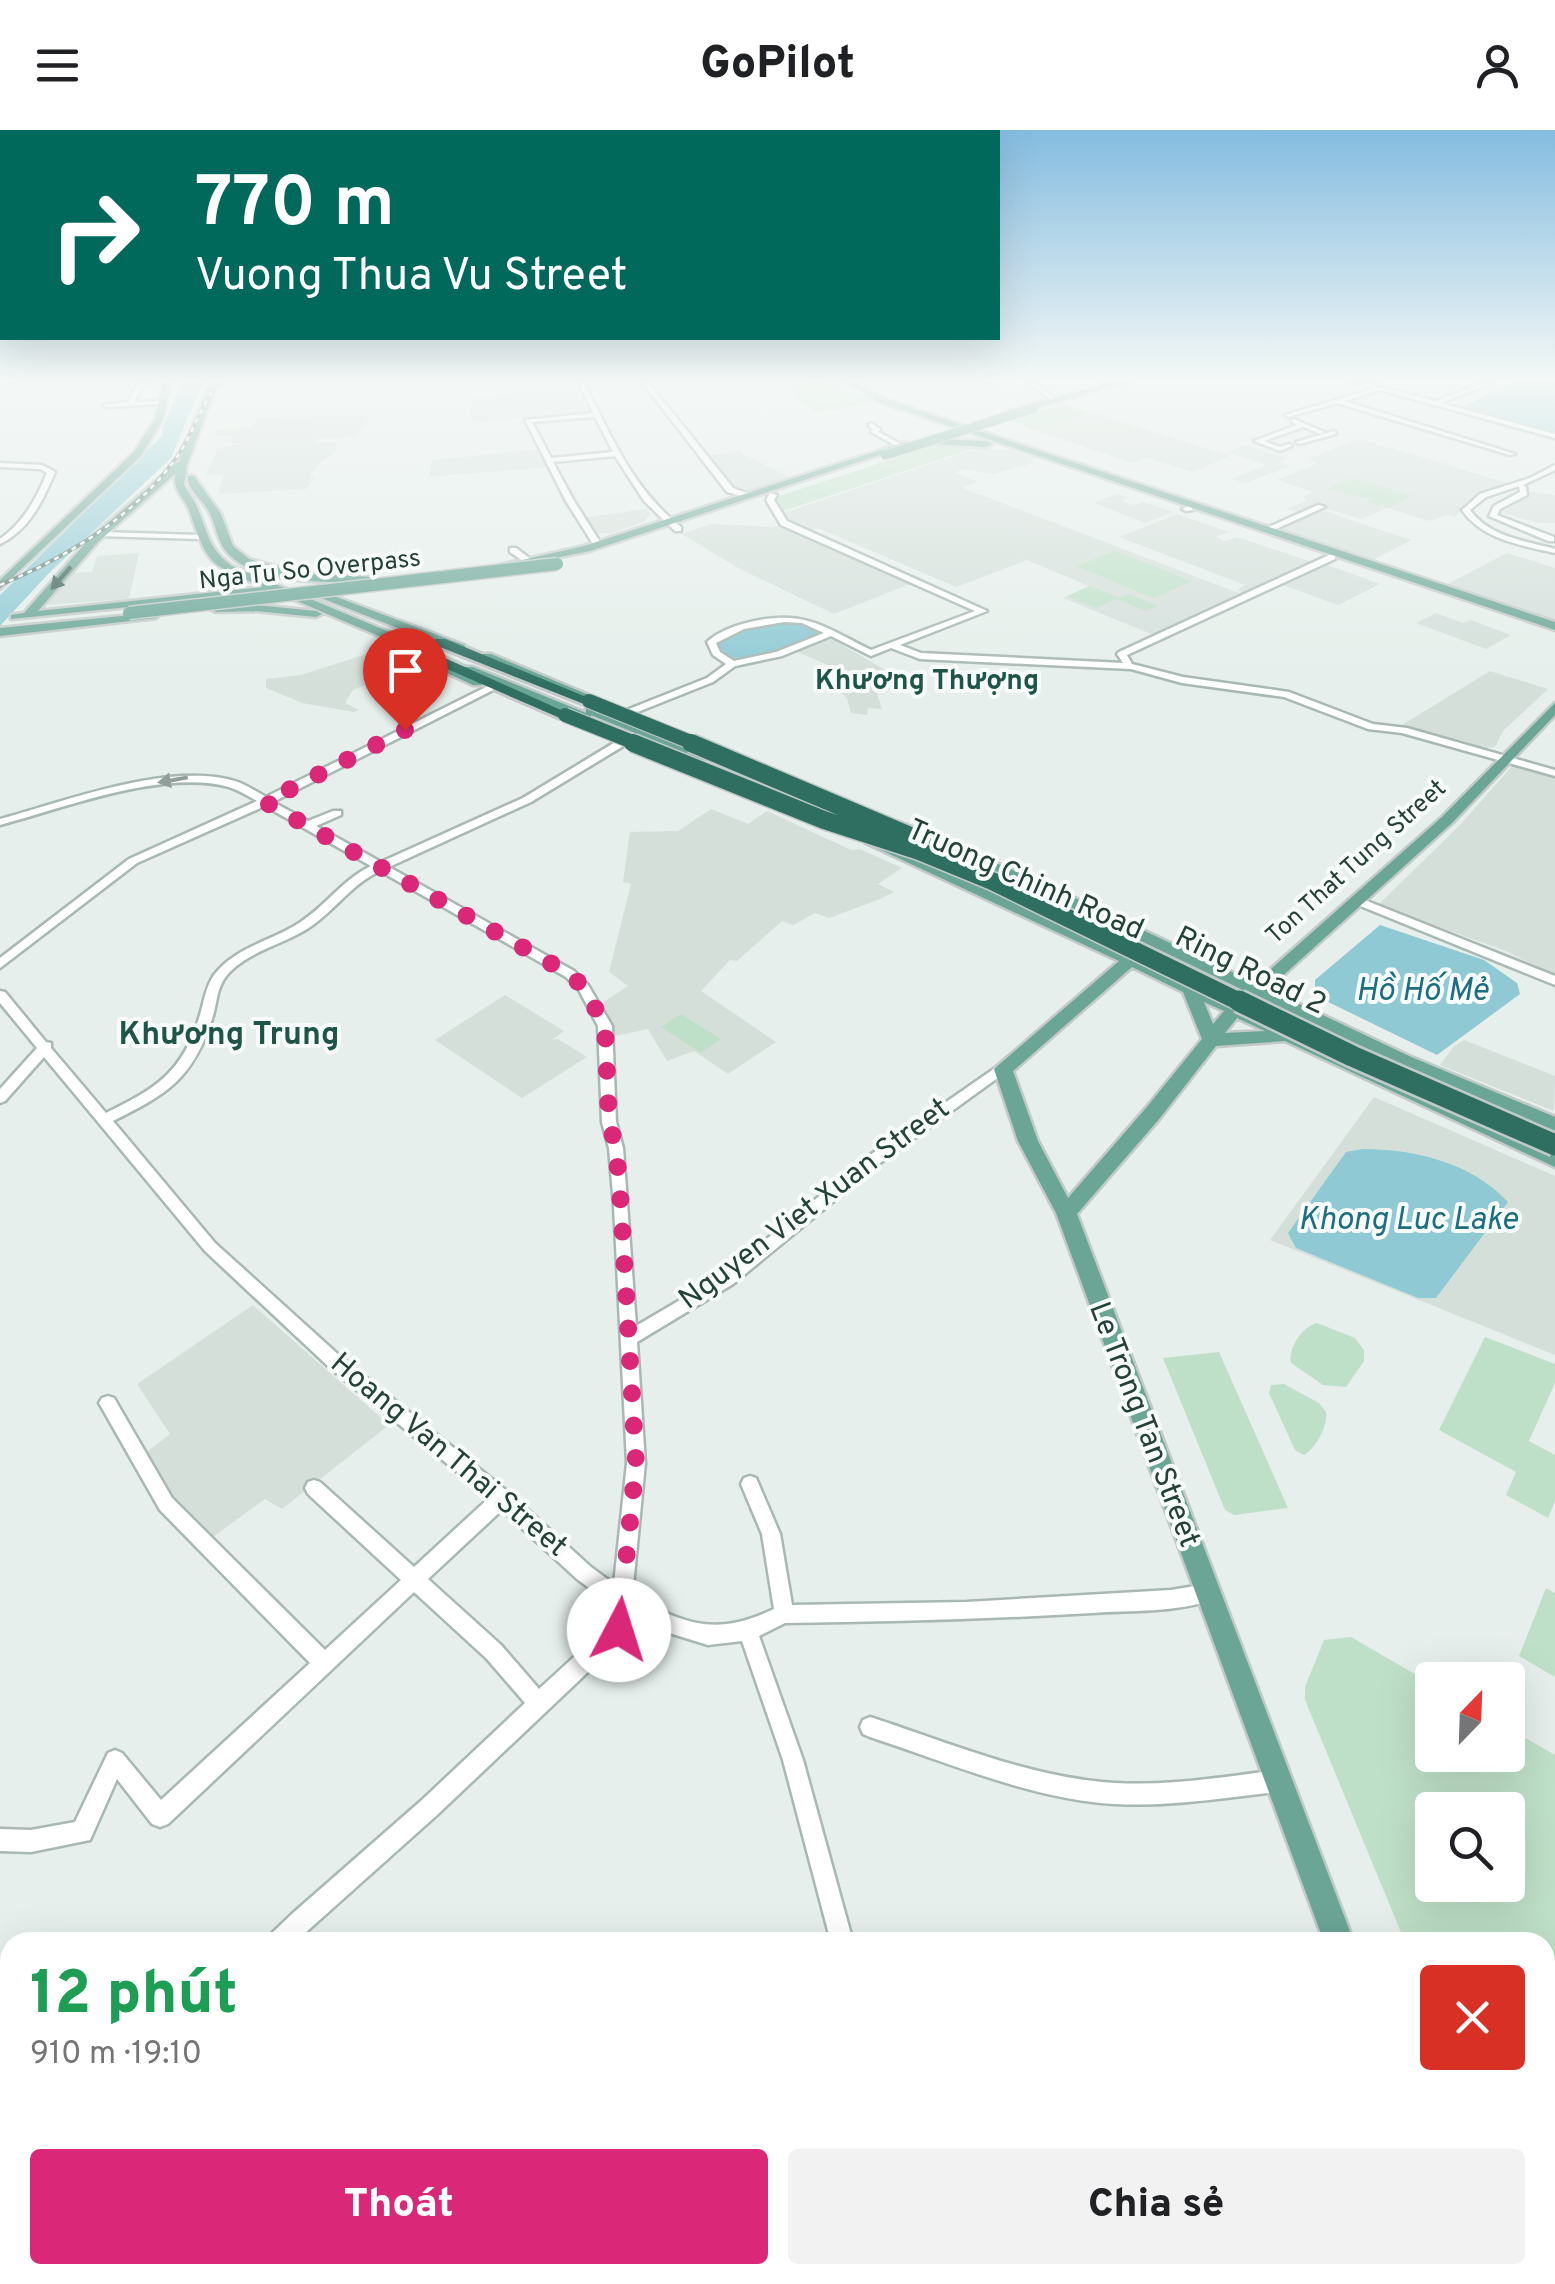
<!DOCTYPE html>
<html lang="vi">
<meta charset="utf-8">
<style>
body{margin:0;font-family:Overpass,sans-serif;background:#f2f2f2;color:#202124;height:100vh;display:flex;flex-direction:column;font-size:38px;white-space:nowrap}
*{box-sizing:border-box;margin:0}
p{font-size:32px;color:#757577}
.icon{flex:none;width:55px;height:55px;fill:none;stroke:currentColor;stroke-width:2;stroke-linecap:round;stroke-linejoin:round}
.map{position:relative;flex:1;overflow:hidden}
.details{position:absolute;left:0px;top:1802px;width:1555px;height:352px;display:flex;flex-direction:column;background:#fff;border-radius:30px 30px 0 0;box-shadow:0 10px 40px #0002}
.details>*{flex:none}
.banner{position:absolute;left:0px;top:0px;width:1000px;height:210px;box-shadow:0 10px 40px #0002;background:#00695c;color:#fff;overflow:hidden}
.needle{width:65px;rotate:23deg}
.controls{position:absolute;left:1415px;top:1532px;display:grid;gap:20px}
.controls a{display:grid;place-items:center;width:110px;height:110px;border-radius:10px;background:#fff;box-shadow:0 10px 40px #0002;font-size:50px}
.pin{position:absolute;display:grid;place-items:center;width:85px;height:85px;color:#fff;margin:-102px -42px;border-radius:50% 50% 50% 0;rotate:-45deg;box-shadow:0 0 10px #0007}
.pin .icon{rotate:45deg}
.me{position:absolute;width:110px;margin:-55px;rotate:5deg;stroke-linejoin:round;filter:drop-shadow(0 0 8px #0008)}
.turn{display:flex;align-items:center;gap:35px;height:210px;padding:0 30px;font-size:45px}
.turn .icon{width:130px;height:130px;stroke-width:2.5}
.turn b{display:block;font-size:70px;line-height:85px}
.round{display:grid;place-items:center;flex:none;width:105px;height:105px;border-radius:10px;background:#f2f2f2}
.summary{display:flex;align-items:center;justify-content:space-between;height:170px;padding:0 30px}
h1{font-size:60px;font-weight:800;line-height:75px;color:#1e9e55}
.cta{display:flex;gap:20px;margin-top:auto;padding:20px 30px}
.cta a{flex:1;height:115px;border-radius:10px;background:#db2777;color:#fff;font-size:40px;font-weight:800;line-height:115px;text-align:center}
.cta a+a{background:#f2f2f2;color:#202124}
header{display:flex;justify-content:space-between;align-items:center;height:130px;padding:0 30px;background:#fff;font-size:45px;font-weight:800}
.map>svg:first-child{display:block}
.built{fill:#d4dfda}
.green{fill:#bfe0c8;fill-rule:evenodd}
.water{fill:#8ec9d4}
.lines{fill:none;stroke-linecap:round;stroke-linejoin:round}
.minor-casing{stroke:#a8b8b2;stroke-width:5}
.major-casing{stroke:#c2cac8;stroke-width:5}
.highway-casing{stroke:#c2cac8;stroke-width:6}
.minor{fill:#fff;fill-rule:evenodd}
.major{fill:#6aa596;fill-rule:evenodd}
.highway{fill:#2f6f62;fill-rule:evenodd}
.rail-casing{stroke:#5f7d75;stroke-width:4}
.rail{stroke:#f7fbf9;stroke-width:2.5;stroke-dasharray:5;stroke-linecap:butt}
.major-bridge-far1-casing{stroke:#c2cac8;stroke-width:11;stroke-linecap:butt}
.major-bridge-casing{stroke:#c2cac8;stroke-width:15;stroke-linecap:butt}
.highway-bridge-far2-casing{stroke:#c2cac8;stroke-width:16;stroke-linecap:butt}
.highway-bridge-far1-casing{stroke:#c2cac8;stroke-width:21;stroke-linecap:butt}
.highway-bridge-casing{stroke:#c2cac8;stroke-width:26;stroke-linecap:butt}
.major-bridge-far1{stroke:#6aa596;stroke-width:9}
.major-bridge{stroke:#6aa596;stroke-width:12}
.highway-bridge-far2{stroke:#2f6f62;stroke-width:14}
.highway-bridge-far1{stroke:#2f6f62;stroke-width:18}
.highway-bridge{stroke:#2f6f62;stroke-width:21}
.oneway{fill:#365b51}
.oneway2{fill:#92a09c}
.route{stroke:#db2777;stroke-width:18;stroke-dasharray:0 32.4}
.labels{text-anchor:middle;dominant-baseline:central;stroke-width:8;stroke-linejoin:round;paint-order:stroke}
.far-street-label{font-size:25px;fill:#24423a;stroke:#f7fbf9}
.far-neighbourhood-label{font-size:28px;font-weight:bold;fill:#1f5548;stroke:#f7fbf9}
.street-label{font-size:30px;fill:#24423a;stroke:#f7fbf9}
.water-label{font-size:32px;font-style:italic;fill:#1c6f80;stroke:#f7fbf9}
.neighbourhood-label{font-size:32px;font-weight:bold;fill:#1f5548;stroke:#f7fbf9}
</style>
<header><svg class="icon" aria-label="menu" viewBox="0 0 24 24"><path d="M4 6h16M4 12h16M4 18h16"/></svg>GoPilot<svg class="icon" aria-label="person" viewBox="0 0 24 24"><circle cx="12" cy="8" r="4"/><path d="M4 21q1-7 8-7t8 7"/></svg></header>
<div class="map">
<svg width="1555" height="2154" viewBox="0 0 1555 2154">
<rect width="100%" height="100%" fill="#e6efeb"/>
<path class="built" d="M575,256L587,280L474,293L470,281L475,267Z
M1090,282L1227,325L1228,327L1193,342L1147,328L1131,333L1035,300Z
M352,285L370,287L357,306L316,309L317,313L337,312L336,320L315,338L310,346L315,347L306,359L218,364L224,344L206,345L218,318L247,313H231L233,306H214L217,299L250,298L258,288Z
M1358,309L1415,325L1514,355L1502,356L1467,372L1455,387L1446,385L1429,391L1388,378L1361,389L1315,375L1298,382L1287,379L1307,370L1303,367L1313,362L1277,350L1318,333L1309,329Z
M1245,315L1287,328L1279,332L1290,336L1246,353L1231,349L1266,335L1227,322Z
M978,318L1011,320L1036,328L1029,331L1034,333L993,344L964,339L955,342L977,352L963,358L1244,465L1156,506L1063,468L1089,456L1027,430L956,457L818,398L809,401L780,384Z
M539,319L550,337L429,347L432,330Z
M741,320L742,323L789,347L742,363L734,359L706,326Z
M1530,362L1555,365V393H1537L1501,382Z
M1117,364L1128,368L1122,371L1133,375L1143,372L1174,382L1145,393L1094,373Z
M647,379L650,385L644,392L612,403L591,404L580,388Z
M1323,380L1368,396L1412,410L1371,431L1277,400Z
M1177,384L1229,402L1216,407L1225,411L1237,407L1312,432L1247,464L1237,460L1245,455L1119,407Z
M711,394L773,397L783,394L915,452L834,484L738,438L682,404Z
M139,423L129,469L47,475L72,443L92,442L97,426Z
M1507,423L1555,438V493L1444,456Z
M1322,433L1380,454L1338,475L1280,454Z
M1436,483L1463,493L1471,490L1511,505L1486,519L1416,493Z
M827,506L897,547L898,556L877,564L882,579L868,578L867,585L851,583L847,568L830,553L843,550L833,543L839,540L793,520Z
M385,518L394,522L379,529L381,539L366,545L375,551L353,560L345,573L359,580L354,582L302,573L266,558V549L301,545Z
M1490,541L1548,559L1503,601L1495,617L1482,618L1402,595Z
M1513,635L1555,647V846L1506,821L1378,775L1460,695Z
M711,679L748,694L767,681L851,720L860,719L902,738L878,754L894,762L878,770L829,788L815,783L793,795L782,791L737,831L730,830L701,861L776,912L728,944L694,921L667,931L648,899L615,906L602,873L628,856L609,842L631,754L623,752L630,702L678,701Z
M505,865L564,901L552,910L558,909L587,927L522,968L435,910Z
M1464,910L1555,946L1554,981L1440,935L1454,916Z
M1374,967L1555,1046V1225L1270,1110Z
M253,1175L389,1295L282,1379L265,1369L210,1409L170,1367L143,1325L170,1304L137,1254Z"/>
<path class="green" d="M816,252L834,254L845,263L855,262L876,272L816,283L787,257Z
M1061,274L1090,282L1035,300L1011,291Z
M932,316L978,317L774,384L773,369L782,365Z
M1352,348L1412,366L1388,377L1367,372L1372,369L1326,359Z
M1115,421L1192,451L1154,468L1076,436Z
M1090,456L1120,468L1129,464L1158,476L1146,481L1117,469L1096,478L1067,466Z
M681,884L721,909L701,923L661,897Z
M1317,1193L1355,1208L1364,1220V1231L1346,1257L1323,1255L1291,1233C1288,1218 1302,1197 1317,1193Z
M1485,1207L1555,1234V1253L1529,1311L1555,1325V1371L1548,1388L1506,1365L1516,1342L1439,1300Z
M1219,1222L1288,1378L1234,1385L1225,1380L1163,1228Z
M1284,1254L1319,1273L1326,1282C1328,1296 1316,1318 1304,1325L1295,1320L1269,1263L1271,1255Z
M1546,1458L1555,1463V1547L1519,1526Z
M1351,1507L1432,1554V1625H1508V1598L1555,1625V2069L1545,2061V1812H1405L1305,1570V1557L1324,1510ZM1508,1680V1755H1432V1680Z"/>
<path class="water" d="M182,252H203L171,328L49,443L0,496V465L163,305L162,299Z
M1514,252H1555V302L1464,276Z
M796,491L819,500L820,507L755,527L733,528L713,515L728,503Z
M1380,795L1484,830L1517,853L1520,864L1437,925L1320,868L1315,864V850Z
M1363,1019C1415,1019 1472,1033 1508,1072L1436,1168H1418L1296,1118L1288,1103L1346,1022Z"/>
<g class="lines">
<defs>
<path id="minor" d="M139,252H145L134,272L162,271L164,274L106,277L103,275L128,272Z
M578,252H584C611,306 632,358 681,397V401H675L644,371L615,326L553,332L574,371L602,415L595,417L566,371L525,290L593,283ZM595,287L613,322L551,328L532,292Z
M642,252H648L733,358L749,364V368L727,362Z
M1028,252H1035L1057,270L1052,271Z
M1353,252H1363L1435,271L1486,252H1495L1441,273L1555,304V308L1380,260L1344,271L1515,324L1510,325L1337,273L1288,287L1285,285L1373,259Z
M1294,289L1324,302L1321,304L1303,297L1264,311L1280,317L1289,314L1292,316L1280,321L1254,311L1297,295L1291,291Z
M871,293L880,299L879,302L902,315V317H898L871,302L872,299L868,295Z
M1334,301L1336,304L1299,314L1296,312Z
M0,333L42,335L55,342C43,371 29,400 0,414V409C24,392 36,369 47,343L40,339L0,337Z
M1555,335V340L1523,355L1526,357L1527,365L1500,379L1497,385L1554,407V411H1548L1489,386L1494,376L1520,362L1519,356L1486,367L1470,380C1489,407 1526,411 1555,419V423C1521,415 1483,410 1462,380L1480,364L1530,348Z
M770,363L777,365L774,370L787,391L987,481L900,515L921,523L1123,533L1117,524L1119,522L1329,425H1335V429L1127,525L1132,534L1183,547L1289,562L1373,594L1407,598L1555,640V646L1402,603L1368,599L1284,567L1182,553L1131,539L920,529L891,518L871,526L831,506L782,526L735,536L713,552L630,585H624V581L707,548L726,534L713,525L707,512C719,501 734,496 750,492C805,479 824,497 871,520L975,481L781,395L766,370ZM784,492L802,493L824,503L776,522L734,531L720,522L716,513L744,499Z
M1318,375L1325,377L1269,402L1262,400Z
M1190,376L1193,380L1186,381L1182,379Z
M101,402L199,405L203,407L199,409L98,406L97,404Z
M510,418H516L533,431L526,433L510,422Z
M490,555L493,556V560L273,672L308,691L333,681H341V685L316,696L381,732L523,668L617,611H625V615L531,672L389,737L574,841L588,855L612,896L616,992L623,1018L636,1196L721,1146L870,1025L998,936H1008L1010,939L880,1033L733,1154L637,1212L645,1333L632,1467C687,1494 715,1507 774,1479L762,1404L741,1354L744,1348L750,1346L756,1348L780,1404L792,1475L967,1472L1171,1460L1207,1454L1214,1457L1217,1463L1214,1469C1177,1483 1131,1480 1092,1483C990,1489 888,1492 785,1493L759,1506L803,1630L853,1812H831L783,1630L742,1511L708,1515L663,1501L630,1485L626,1506L437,1685L295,1812H268L271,1804L292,1784L422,1670L525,1573L487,1529L414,1462L168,1694L160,1697L152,1694L117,1649L90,1710L31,1722L0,1721V1699L31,1700L75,1692L108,1623L115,1620L122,1623L161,1670L310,1533L160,1380L102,1278L99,1273L102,1268L108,1266L114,1268L172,1368L325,1520L401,1450L308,1364L305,1358L308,1352L314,1350L320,1352L414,1437L489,1368L329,1237L205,1121L44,927L5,971L0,973V959L37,918L0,873V861L5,862L46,912L51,913V918L106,983C155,959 182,943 199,888C204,873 205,858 214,845C235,817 272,811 299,793C326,776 342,750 371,736L265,676L137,733L0,838V828L129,729L257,671C248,666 239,660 229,657C163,639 65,678 0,695V689C66,671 172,630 238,652C248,656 257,662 266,667ZM380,741L566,847L579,860L598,896L602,992L609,1018L614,1076L627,1333L614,1454L591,1437L508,1362L341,1227L215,1113L113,991C167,964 192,950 212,889C217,875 216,858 227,845C247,822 281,815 307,799C334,782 350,755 380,741ZM502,1380L577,1449L612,1475L610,1494L539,1559L501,1515L428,1449Z
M1357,767L1555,846V855L1353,773L1351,771Z
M870,1587C950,1613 1031,1648 1115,1653C1169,1656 1224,1647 1277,1640L1284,1644L1288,1651L1284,1658L1277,1662C1224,1668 1169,1677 1115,1674C1031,1669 950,1633 870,1607L863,1604L860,1597L863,1590Z
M749,2145H776L772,2154H746Z"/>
<path id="major" d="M163,252H171L163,289L141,326L0,459V450L134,322L155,289Z
M210,252H218L187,335L184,355C188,363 194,369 197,377C208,402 208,419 232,436L437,522L439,525L435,528L464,541L465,537H473L591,585V591H581L482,550L481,555H473L414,528L416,522L276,462L11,489V485L24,483L90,408L179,331ZM175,344C173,361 183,366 189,380C208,436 209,434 263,457L38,481L98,412Z
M847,252H857L887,269L974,299L1555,492V500L881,273Z
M1114,252H1128L1012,284L1008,281Z
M938,309L987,311L992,314L987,317L935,314Z
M905,312L913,314L590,421L505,438L500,435L584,416Z
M188,346H194L221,384L233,416L249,429L302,444L372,447L378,450L372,453C331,452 251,455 225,420C217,409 216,396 210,384C204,370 187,361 188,346Z
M310,457L464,515L466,518L456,521L306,462L304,460Z
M256,475L316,481L322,484L316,487L256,481L216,482L210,479L216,476Z
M152,483L158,486L156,488L0,506V498Z
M483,524H491L615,576L604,579L483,530Z
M1555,573V585L1452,693L1268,859L1409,926L1555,987V1001L1397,934L1258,868L1246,879L1555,1022V1037L1285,911L1216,916L1160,988L1077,1084L1354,1812H1324L1056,1083L1018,1011L994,939L1119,831L866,713L868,710H878L1138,825L1232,872L1245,861L1031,758L887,695L899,692L1041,752L1255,853L1442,687ZM1132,837L1183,862L1202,909L1146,978L1068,1068L1038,1011L1013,941ZM1204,872L1224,881L1213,894ZM1237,888L1265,901L1225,903Z
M586,577H596L714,627L702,630L586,583Z
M1449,2145H1485L1488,2154H1452Z"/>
<path id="highway" d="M435,509H445L596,571L584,574L435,515Z
M408,516H418L572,585L560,588L408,522Z"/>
</defs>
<use href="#minor" class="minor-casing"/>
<use href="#major" class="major-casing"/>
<use href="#highway" class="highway-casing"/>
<use href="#minor" class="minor"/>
<use href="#major" class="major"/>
<use href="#highway" class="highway"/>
<defs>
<path id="rail" d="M0,455C65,428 131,389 174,331C193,306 199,275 221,252"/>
</defs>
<use href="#rail" class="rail-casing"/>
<use href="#rail" class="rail"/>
<defs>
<path id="major-bridge-far1" d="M885,325L1034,278"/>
<path id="major-bridge" d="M129,483L557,434"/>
<path id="highway-bridge-far2" d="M589,571L698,615
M565,585L640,615"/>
<path id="highway-bridge-far1" d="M633,613L824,690L919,721L992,751L1244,874
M691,613L908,705"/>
<path id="highway-bridge" d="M1239,871L1352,926L1555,1015"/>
</defs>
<use href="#major-bridge-far1" class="major-bridge-far1-casing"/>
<use href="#major-bridge" class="major-bridge-casing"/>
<use href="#highway-bridge-far2" class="highway-bridge-far2-casing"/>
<use href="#highway-bridge-far1" class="highway-bridge-far1-casing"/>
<use href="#highway-bridge" class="highway-bridge-casing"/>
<use href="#major-bridge-far1" class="major-bridge-far1"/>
<use href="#major-bridge" class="major-bridge"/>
<use href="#highway-bridge-far2" class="highway-bridge-far2"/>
<use href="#highway-bridge-far1" class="highway-bridge-far1"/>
<use href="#highway-bridge" class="highway-bridge"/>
</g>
<defs><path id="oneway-solid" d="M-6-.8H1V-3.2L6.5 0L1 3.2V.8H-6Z" transform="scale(2.5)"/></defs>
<use class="oneway" href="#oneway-solid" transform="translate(61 448) rotate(131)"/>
<use class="oneway2" href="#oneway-solid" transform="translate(173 650) rotate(170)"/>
<linearGradient id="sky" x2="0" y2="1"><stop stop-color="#84bce0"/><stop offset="0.45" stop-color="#f4f8f6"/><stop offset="1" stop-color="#f4f8f6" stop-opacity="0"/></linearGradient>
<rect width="1555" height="554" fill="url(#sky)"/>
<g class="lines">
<path class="route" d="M405,600L265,672L570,844L584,858L605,896L609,992L616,1018L621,1076L636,1333L619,1500"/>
</g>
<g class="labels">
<g class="far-street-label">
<text transform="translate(310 441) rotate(-6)">Nga Tu So Overpass</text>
<text transform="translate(1357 733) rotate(-42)">Ton That Tung Street</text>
</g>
<g class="far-neighbourhood-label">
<text x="927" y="552">Khương Thượng</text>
</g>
<g class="street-label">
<text transform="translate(1025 751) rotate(24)">Truong Chinh Road</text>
<text transform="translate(1250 842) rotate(26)">Ring Road 2</text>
<text transform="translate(815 1075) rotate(-37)">Nguyen Viet Xuan Street</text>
<text transform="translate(1143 1295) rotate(69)">Le Trong Tan Street</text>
<text transform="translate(448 1326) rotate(40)">Hoang Van Thai Street</text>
</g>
<g class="water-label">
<text x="1422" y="862">Hồ Hố Mẻ</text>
<text x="1408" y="1091">Khong Luc Lake</text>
</g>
<g class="neighbourhood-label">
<text x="229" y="906">Khương Trung</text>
</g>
</g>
</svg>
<div class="controls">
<a><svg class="needle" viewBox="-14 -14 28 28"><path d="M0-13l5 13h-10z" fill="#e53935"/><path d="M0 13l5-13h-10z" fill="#757577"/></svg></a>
<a><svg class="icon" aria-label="search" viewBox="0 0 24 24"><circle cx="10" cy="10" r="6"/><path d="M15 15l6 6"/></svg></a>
</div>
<div class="pin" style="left:405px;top:600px;background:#d93025"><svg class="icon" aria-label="arrive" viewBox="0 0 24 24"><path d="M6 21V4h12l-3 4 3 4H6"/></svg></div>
<svg class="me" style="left:619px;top:1500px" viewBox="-20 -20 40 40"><circle r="19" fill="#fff"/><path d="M0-13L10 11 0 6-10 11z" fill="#db2777"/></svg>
<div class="banner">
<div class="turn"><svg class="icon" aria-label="right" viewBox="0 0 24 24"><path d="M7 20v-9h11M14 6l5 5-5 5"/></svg><div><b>770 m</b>Vuong Thua Vu Street</div></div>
</div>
<section class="details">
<div class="summary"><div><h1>12 phút</h1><p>910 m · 19:10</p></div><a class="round" style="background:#d93025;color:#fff"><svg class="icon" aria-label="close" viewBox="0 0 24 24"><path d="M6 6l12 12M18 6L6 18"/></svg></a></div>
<div class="cta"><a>Thoát</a><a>Chia sẻ</a></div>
</section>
</div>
